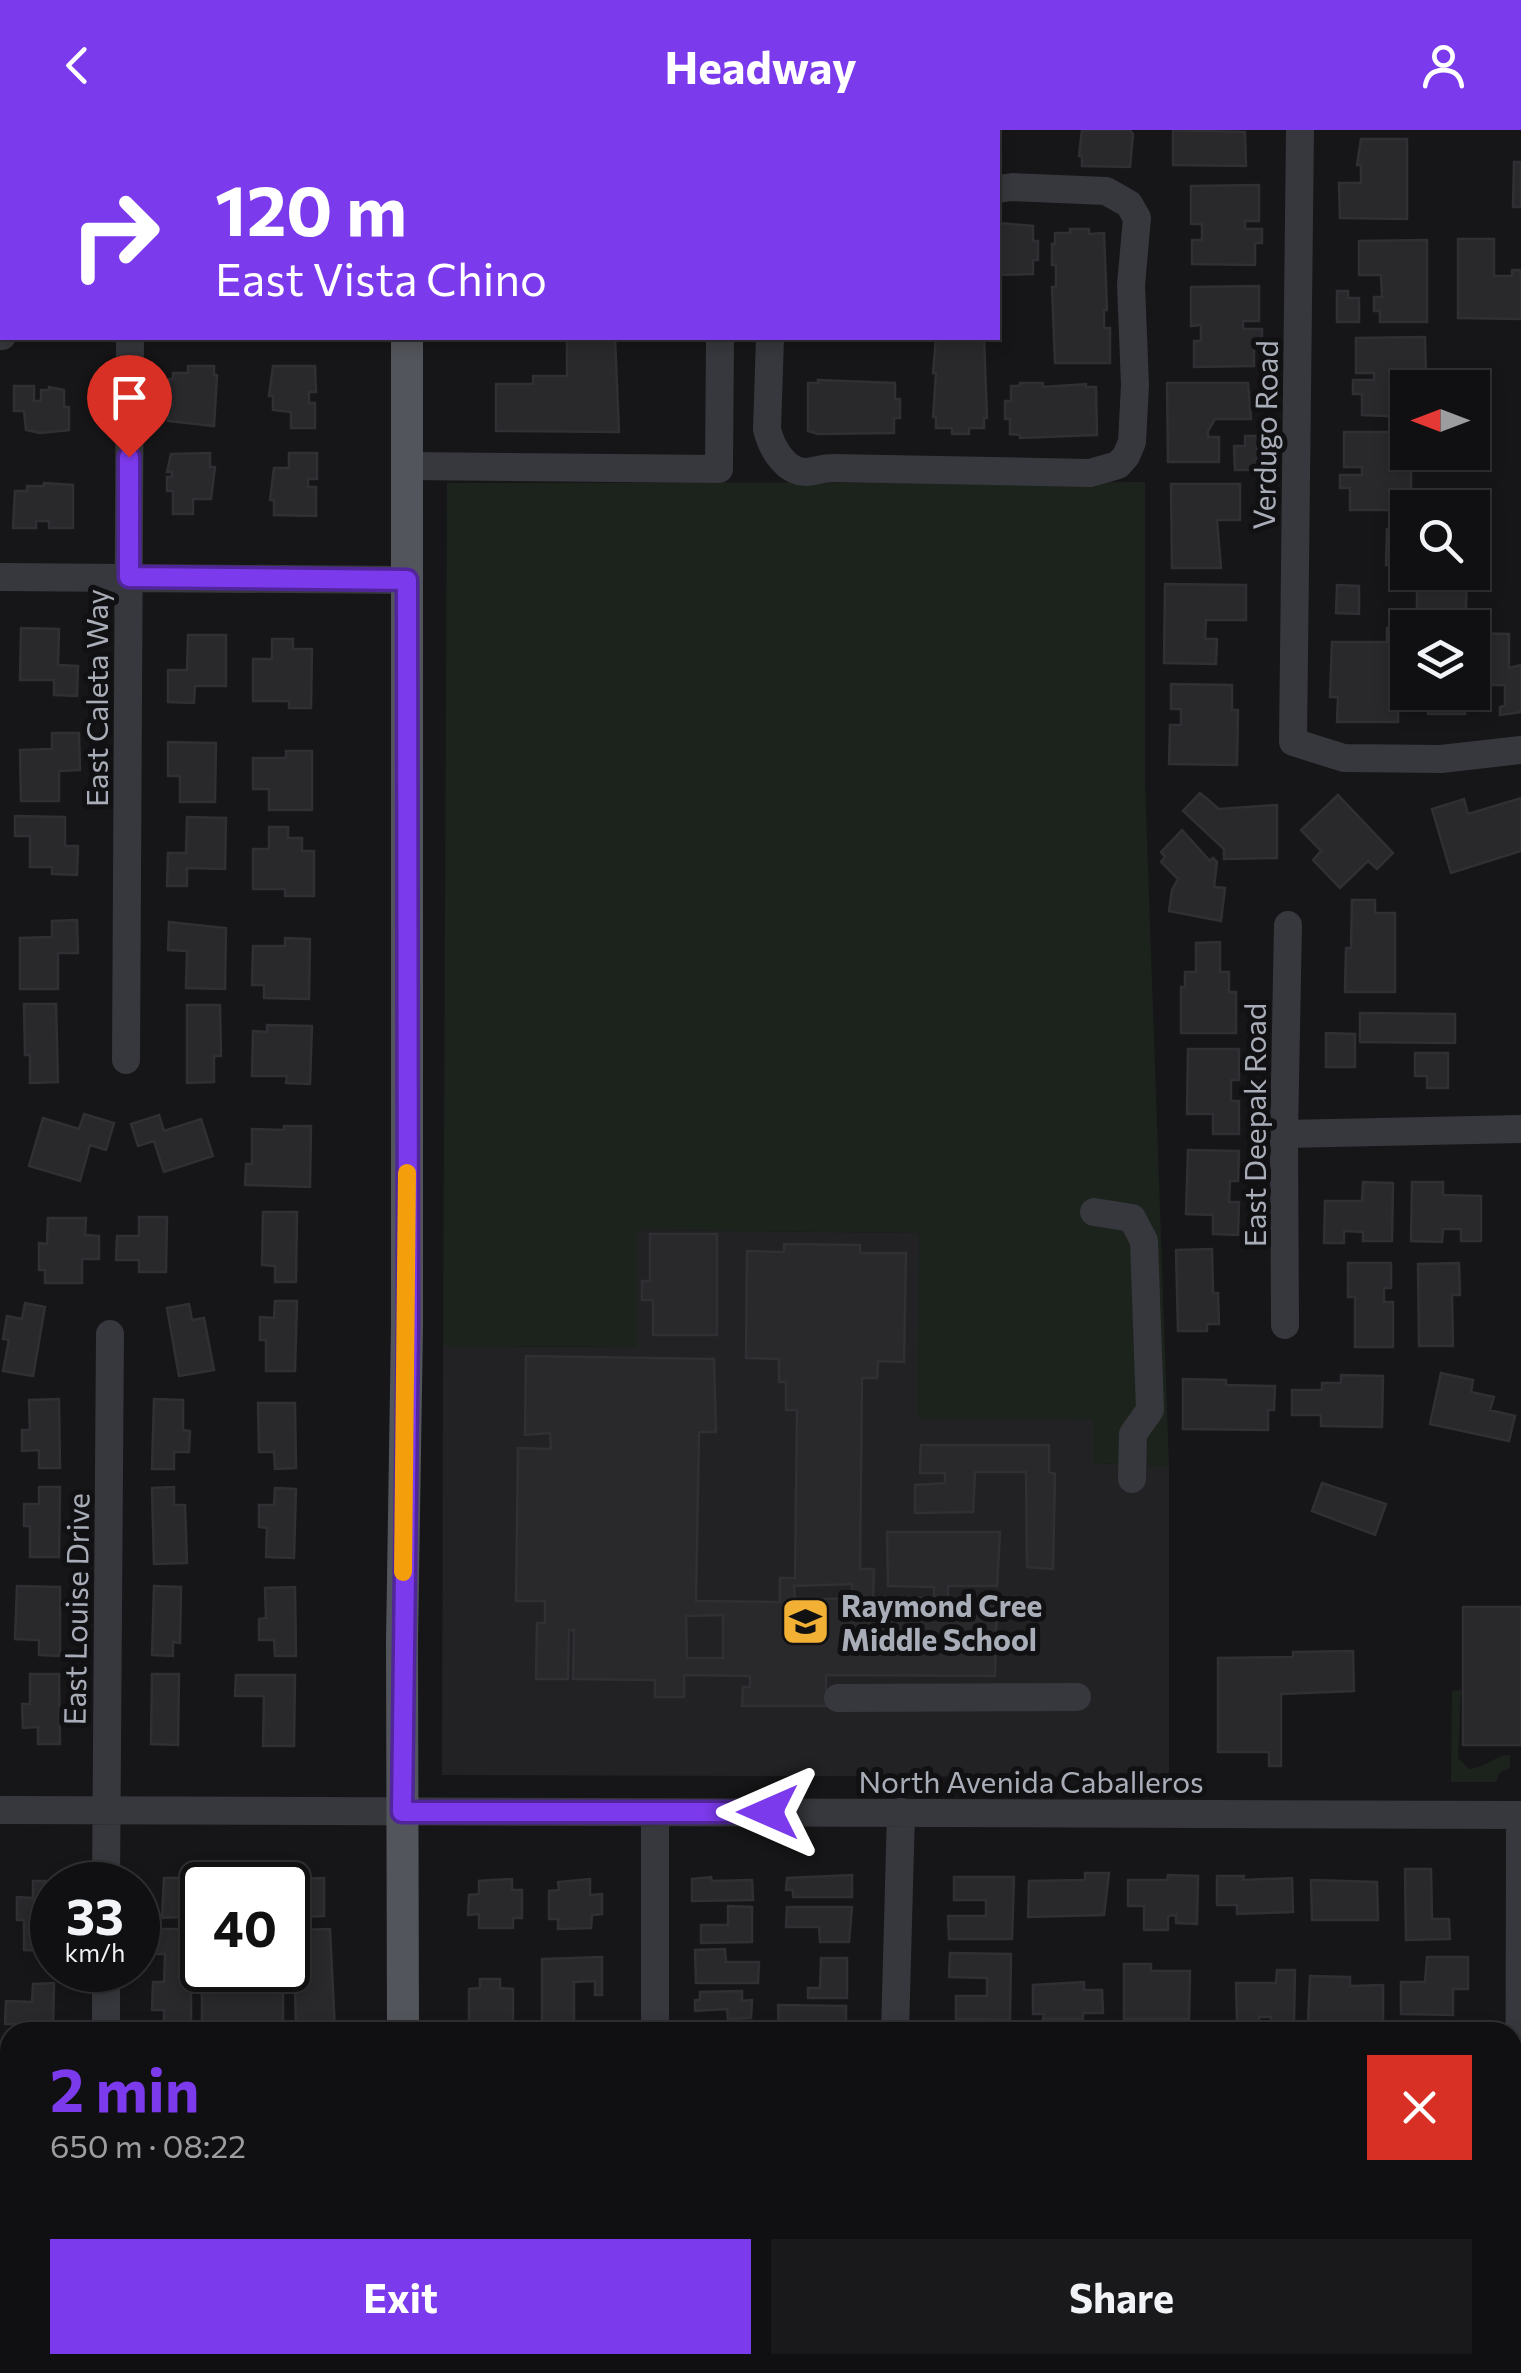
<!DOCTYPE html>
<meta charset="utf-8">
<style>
body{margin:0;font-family:Commissioner,sans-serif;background:#19191b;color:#f1f3f6;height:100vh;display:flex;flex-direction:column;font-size:38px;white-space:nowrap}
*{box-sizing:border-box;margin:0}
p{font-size:32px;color:#9c9d9f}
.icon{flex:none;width:55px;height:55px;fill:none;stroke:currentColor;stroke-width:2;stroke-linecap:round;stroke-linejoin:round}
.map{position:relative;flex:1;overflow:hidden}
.panel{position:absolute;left:0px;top:1892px;width:1522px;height:352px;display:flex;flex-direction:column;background:#101012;border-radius:30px 30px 0 0;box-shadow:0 5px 15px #0003,0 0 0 2px #303032}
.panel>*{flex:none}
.top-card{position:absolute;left:0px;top:0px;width:1000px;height:210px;box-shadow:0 5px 15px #0003,0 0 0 2px #303032;background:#7c3aed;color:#fff;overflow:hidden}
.needle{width:65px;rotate:270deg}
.tools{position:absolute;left:1390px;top:240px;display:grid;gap:20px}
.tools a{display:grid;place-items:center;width:100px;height:100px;border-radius:0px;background:#101012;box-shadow:0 5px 15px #0003,0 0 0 2px #303032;font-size:50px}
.speed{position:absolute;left:30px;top:1732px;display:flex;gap:20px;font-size:50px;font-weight:700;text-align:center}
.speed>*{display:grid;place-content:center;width:130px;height:130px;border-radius:50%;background:#101012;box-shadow:0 5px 15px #0003,0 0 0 2px #303032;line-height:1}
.speed small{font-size:25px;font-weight:400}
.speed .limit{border:5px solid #111;border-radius:15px;background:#fff;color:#111}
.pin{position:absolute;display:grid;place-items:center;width:85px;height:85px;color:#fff;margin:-102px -42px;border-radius:50% 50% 50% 0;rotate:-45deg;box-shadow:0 0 10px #0007}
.pin .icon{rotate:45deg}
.me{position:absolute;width:110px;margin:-55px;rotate:270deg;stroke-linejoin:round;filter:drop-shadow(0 0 8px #0008)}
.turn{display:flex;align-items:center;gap:35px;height:210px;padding:0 50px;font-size:45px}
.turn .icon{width:130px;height:130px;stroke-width:2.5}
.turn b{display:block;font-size:70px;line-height:85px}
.round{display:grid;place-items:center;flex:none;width:105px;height:105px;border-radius:0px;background:#19191b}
.head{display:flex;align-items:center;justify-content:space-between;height:170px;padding:0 50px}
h1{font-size:60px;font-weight:700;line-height:75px;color:#7c3aed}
.button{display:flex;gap:20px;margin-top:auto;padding:20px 50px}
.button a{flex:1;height:115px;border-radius:0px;background:#7c3aed;color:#fff;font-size:40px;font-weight:700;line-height:115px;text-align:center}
.button a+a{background:#19191b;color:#f1f3f6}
header{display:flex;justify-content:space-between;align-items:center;height:130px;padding:0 50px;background:#7c3aed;color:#fff;font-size:45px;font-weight:700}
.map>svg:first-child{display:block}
.built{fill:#222225}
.green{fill:#1c231d}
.building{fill:#29292c;stroke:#303034;stroke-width:2.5;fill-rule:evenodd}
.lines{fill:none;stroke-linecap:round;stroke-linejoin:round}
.minor{stroke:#37383d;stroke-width:28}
.major{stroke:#53555c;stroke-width:32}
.route-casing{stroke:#51269a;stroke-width:25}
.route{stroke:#7c3aed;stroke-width:18}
.slow{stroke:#f59e0b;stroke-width:18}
.labels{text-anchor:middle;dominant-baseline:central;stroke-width:10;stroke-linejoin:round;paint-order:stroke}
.street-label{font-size:30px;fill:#a8adb8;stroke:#111113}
.poi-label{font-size:30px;font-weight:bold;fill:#a8adb8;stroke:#111113;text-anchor:start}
</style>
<header><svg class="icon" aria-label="back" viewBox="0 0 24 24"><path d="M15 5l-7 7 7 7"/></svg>Headway<svg class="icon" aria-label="person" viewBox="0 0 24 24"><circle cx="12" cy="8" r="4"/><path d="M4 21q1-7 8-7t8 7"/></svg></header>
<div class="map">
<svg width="1521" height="2243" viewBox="0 0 1521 2243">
<rect width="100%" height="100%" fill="#161618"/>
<path class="built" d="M636,1100L919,1103L1093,1290V1333L1169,1336V1647L442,1645L443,1216L635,1217Z"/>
<path class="green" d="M1145,352V652L1169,1336L1093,1333V1290L918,1289L919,1103L636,1100V1217L443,1216L447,353Z
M1461,1560L1458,1628L1469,1639C1487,1637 1496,1625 1510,1625V1638L1500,1642L1496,1652H1451L1452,1561Z"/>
<path class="building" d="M1082,0H1130L1133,4L1130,37L1082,36V26H1079Z
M1173,0L1245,2L1246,36L1173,35Z
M1361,9H1407V89L1340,88L1339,53H1361V35H1357Z
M1514,32H1521V77H1513Z
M1259,55V91H1245V99H1262V113H1255V135L1192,134V110H1202V94H1191V56Z
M1000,93L1033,96V111H1038V130H1033V144L998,145V96Z
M1070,99H1089V104L1104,103L1107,180H1104V198H1110V233H1055L1052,157H1056V135H1052V114H1055V103H1070Z
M1458,109H1494V146H1512V140H1521V189L1458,188Z
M1427,110V192H1380V181H1374V167H1382L1381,145H1359V111Z
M1259,156V191H1243V199H1262V215H1254V236L1194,237V211H1201V195L1191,196V157Z
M1337,161H1348V168H1359V192H1337Z
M1425,207L1426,248H1416V258H1408V287L1362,285V264H1353V250H1374V243H1356V208Z
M567,208H615L619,302L496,301V254H533V246H567Z
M936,208H984L987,288H984V298H969V304H952V298H936V287H933L936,243H933Z
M188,236H214V245H217L214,296L168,291V275H172L169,249H173V243H188Z
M273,236H315L316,262H309V273H315V298H291V282L273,280V266H269Z
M818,250L895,253V269H900V288H894V303L818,304L808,301V253H819Z
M1020,253H1043V257L1086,254V257H1096L1097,305L1020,308V305L1010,304V289H1005V271H1011V256H1020Z
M1167,253H1248L1251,289H1215L1208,301V307H1219V332H1168Z
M14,256H34V271H41V260H49V257L64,260V277H69V300L40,303L26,300L24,281H14Z
M1344,302H1408V322H1411V378L1408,380H1350V358H1340V345H1362V337H1344Z
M1245,306H1257V340H1235L1234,316H1245Z
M1448,322H1472V340H1447Z
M210,323V337H215L211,369H193V384H173V361H167V347H172V342H167L171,324Z
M289,323H317V349H308V357H316V386L274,385V370H270L274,338H289Z
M44,353L73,355V398H49V391H36V398H13L15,361H27V356H44Z
M1171,354H1240V390H1217L1221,438H1172Z
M1387,399H1408V436L1386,435Z
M1423,442H1467L1466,479H1417V452L1423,453Z
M1165,454L1246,455V490H1206L1205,509H1217L1216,534L1164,533Z
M1337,455L1359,456V484L1336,483Z
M21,498L59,499L58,535L78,536L77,566L54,565V550H20Z
M1387,498H1408V516H1399L1398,592H1337L1338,567H1330L1332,512H1387Z
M1472,503L1509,504V538L1521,535V582L1500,585V577L1505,575V555H1484L1485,542H1472Z
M188,505H226V556H195L194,573L168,572V540H187Z
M272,509H293V519H312L311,578H289V571H253V529H272Z
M1171,554L1232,555V580H1238L1237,635L1169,634L1170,595H1181V579H1171Z
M1429,562H1465V584H1428Z
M52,603H79L80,640L59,641V671H21L20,620L52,619Z
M168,612L216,613L215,672H180V646H168Z
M286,621H312V680H269V659H253V628H286Z
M1200,663L1219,679L1277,675V728L1224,729V719L1183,681Z
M1338,665L1393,723L1377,739L1368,731L1340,758L1313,730L1321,721L1301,700Z
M1521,668V721L1451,743L1432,679L1464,669L1468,684Z
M15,686L65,687V716H78L77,745L52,744V737H30V706H15Z
M187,687L226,688L225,739L187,738V756H167L168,723H186Z
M269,697H288V708H302V721H314V766H285V759H253V719H269Z
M1182,700L1210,731L1213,728L1217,732L1214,757L1225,758L1221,791L1169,781L1172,760L1178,749L1161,732L1165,727L1161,722Z
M1352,770H1375V783H1395V862H1345L1346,818H1351Z
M77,790L78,823H58V859H20V808L52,807V791Z
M169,792L226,798L225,859L186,858L187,821L168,820Z
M285,808L310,809L309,869L264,868V855H252L253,816H285Z
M1220,812V842H1229V862H1236V903H1181V857H1185V842H1196V813Z
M24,874H56L58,952L30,953V925H25Z
M187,875H220L221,926H214V952L187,953Z
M1360,883L1455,884V913L1360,912Z
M267,895L312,896L310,954L286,953L287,946H252L253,901L267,902Z
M1326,903L1355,904V937H1326Z
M1188,919H1239V950H1231V971H1239V1004H1213V984H1187Z
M1415,923H1448V958H1427V946H1415Z
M84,984L114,993L106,1020L90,1015L80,1051L29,1036L43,988L79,999Z
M159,985L164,1001L201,989L213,1026L164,1042L154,1011L138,1016L131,994Z
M284,996H311L310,1057L245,1055L246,1034H252V999L284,1000Z
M1188,1020L1239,1021L1238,1051H1230L1229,1072H1239L1238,1105L1213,1104V1085L1186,1084Z
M1363,1052L1393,1053L1392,1111H1363V1102L1344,1101V1113H1324L1325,1071H1362Z
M1412,1052H1443V1065L1481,1066V1111H1461V1099H1443L1442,1112L1411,1111Z
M263,1082H297L296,1152H275V1136L262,1135Z
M139,1087H167L166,1142H139V1130H116L117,1106H139Z
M48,1088H86L85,1105L99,1106V1129H82V1153H45V1140H39V1113L47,1114Z
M650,1104H717V1205H653V1170H642V1151H650Z
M784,1114L860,1115V1123H906L904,1232L878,1231L877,1248H862L860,1439H874L873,1467L934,1468V1457L888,1456L887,1402H1000L997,1456H948V1472H997L995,1546L826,1545V1576H742L743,1557H750V1546L684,1545V1567H655V1550L573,1549L574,1500H569L568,1549H536L537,1493H545V1471H516L518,1318L551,1319L550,1303L525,1305L526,1226L714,1229L716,1302H699L696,1471L780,1472V1448H795L797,1280H786V1252H779V1229L746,1228L747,1121L784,1122ZM852,1454L853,1468L795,1470L794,1456ZM723,1485V1528H687L686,1486Z
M1212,1119L1213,1163H1218L1219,1194H1207V1201H1178L1176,1120Z
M1348,1133H1391V1158H1384V1172H1393V1217H1355V1167H1348Z
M1459,1133L1460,1165H1452L1453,1216H1419L1418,1134Z
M275,1171H297L295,1241H266V1210H260V1187L274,1188Z
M25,1173L45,1177L33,1246L3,1241L9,1210L3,1209L7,1186L22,1189Z
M189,1174L192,1190L204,1188L214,1240L179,1246L167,1178Z
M1441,1243L1473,1250L1471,1262L1494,1267L1490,1280L1515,1286L1509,1311L1430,1294Z
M1341,1245L1383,1246L1382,1297L1321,1296V1285H1292V1260H1322V1253H1341Z
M1183,1249L1226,1250V1255L1275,1256L1274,1280H1268V1300L1183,1299Z
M59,1269L60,1338H39V1320L22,1321V1300H30L29,1270Z
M154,1269L183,1270V1300L190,1301L189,1322H174V1339H152Z
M258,1273H295L296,1338L275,1339L274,1322H259Z
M921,1315H1049V1342L1055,1344L1053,1439L1027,1437L1026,1342H975L973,1382L915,1383V1355L945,1353V1343H920Z
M1322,1353L1386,1374L1375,1405L1312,1381Z
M39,1357H60L59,1427H30V1396H24V1374H39Z
M174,1357V1375H185L187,1433L154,1434L152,1358Z
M275,1358L296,1359L294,1428L266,1427L267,1398L259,1397V1375H274Z
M17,1456L60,1457V1526L39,1525V1510L15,1509Z
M154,1456L181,1457L180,1513L173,1512V1526L152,1525Z
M295,1457L296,1526H275L274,1510H259V1489L266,1488L265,1458Z
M1463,1477H1521V1615H1463Z
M1353,1521L1354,1561L1281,1564V1636H1269V1622H1218V1528L1293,1527V1522Z
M30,1544H59L60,1614H38V1597L23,1598L22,1574H30Z
M152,1544H179L178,1615L151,1614Z
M236,1545H295L294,1616H263L264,1566H235Z
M1405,1739H1431L1432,1789H1449L1450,1809L1406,1810Z
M1085,1743H1109L1104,1785L1028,1787L1029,1751L1085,1750Z
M852,1745V1767H793V1760H786L787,1748Z
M1168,1745L1198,1746L1197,1794L1176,1793V1785L1168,1786V1800H1144V1776H1128V1750H1167Z
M1217,1746H1244L1243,1750L1292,1748L1293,1782L1237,1784V1775H1217Z
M277,1747V1755H202V1786L162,1788L164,1748Z
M711,1747L712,1751L752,1750L753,1770L692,1771V1749Z
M954,1747H1014L1012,1809H949L948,1786H986V1770H954Z
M324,1748V1786L298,1787V1780L288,1781L290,1749Z
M512,1749V1760H522V1788H513V1798H479V1784L468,1785L469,1765L479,1764V1751Z
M590,1749V1765L602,1764V1784L592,1785L591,1798L558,1799V1789H549V1761L559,1760L558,1752Z
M1311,1750L1377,1752L1378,1790H1312Z
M33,1751H53L52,1821L24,1820V1790H17V1767L33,1768Z
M728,1776L752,1777V1812L701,1813V1795H728Z
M787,1777H852L849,1812H820L819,1797H786Z
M153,1799H191V1902H164V1880H152L153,1852H164L165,1824H153Z
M330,1799L335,1902H296L295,1853H301V1826H295V1800Z
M725,1819L726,1832H759L758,1853H696L695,1820Z
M950,1823L1011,1824L1010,1890L956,1889V1866H987V1848L949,1847Z
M602,1827V1865H595V1851L574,1852V1902H542V1829Z
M1427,1827H1468V1859H1453V1885L1401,1884V1852H1425Z
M821,1828H847V1868H808V1858H820Z
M1124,1834H1151V1841H1190L1189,1889H1124Z
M1277,1840H1295L1294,1891L1271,1892V1887H1259V1891H1237L1236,1853H1276Z
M1310,1846L1350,1847V1856L1383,1855V1891L1308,1892Z
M480,1849H500V1858L513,1859V1897L502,1899V1902L469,1900V1859L480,1858Z
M1084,1852V1860H1102L1103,1883H1083V1889H1043L1044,1884H1033V1855Z
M54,1853L53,1902H24V1894H5L6,1871L32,1872L33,1854Z
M202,1855L283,1858V1891H226V1895H202Z
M742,1861V1871L752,1870L751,1888L728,1889L727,1879L695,1881V1870H700V1862Z
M778,1875L846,1876V1902H779Z
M0,2202L10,2203L12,2243H0Z
M132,2235H172L171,2243H136Z
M298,2235H335V2243H298Z
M480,2235H526V2243H479Z
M548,2235H603V2243H548Z
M731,2235H765V2243H731Z
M1175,2235H1202V2243H1124L1125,2236H1143L1144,2241H1175Z
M1219,2235H1291L1290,2243H1219Z
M1013,2236L1012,2243H942V2237Z
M1360,2236H1378V2243H1308V2239L1360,2240Z
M1467,2237V2243H1404V2238Z
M1031,2238H1102V2243H1031Z"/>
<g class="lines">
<path class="minor" d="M123,0L125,2
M685,0V2
M1300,0L1293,612L1344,628L1441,629L1521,620
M633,2V0
M0,206H2
M770,208L767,299C771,317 785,342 806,342C815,341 824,338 833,338L1090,343L1118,335L1126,326L1132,312L1135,255L1131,155L1137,88L1129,74L1106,61L1012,57L998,59
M407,336L719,339L720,208
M0,447L407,450
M126,930L130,208
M1284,1004L1521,999
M1094,1082L1132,1088L1144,1111L1150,1280L1133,1304L1132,1349
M1285,1195L1284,1004L1288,795
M838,1568L1077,1567
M0,1680L1521,1685
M106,1755L110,1204
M106,1840V1902
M655,1902V1683
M895,1902L901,1682
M893,2235V2243
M69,2243L70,2235
M653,2243V2235
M1519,2243L1520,1685"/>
<path class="major" d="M407,0V2
M403,1902L402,1512L407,1196V208
M400,2243L401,2235"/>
</g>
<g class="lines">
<defs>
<path id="route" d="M129,327V447L407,450L408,1196L402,1682H768"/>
</defs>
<use href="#route" class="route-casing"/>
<use href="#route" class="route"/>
<path class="slow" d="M403,1442L407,1043"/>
</g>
<defs>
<symbol id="school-square" viewBox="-11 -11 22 22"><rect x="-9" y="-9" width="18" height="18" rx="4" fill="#f2b134" stroke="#111113"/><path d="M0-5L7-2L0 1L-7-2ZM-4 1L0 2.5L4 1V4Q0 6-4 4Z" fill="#111"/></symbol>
</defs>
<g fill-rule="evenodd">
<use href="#school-square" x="778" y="1464" width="55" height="55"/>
</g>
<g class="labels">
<g class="street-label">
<text transform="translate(1264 305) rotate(-89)">Verdugo Road</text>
<text transform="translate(95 568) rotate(-90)">East Caleta Way</text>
<text transform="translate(1253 995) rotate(-90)">East Deepak Road</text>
<text transform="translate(75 1479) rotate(-89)">East Louise Drive</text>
<text x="1031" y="1650">North Avenida Caballeros</text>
</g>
<g class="poi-label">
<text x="841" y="1474">Raymond Cree<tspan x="841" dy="34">Middle School</tspan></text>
</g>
</g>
</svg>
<div class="tools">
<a><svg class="needle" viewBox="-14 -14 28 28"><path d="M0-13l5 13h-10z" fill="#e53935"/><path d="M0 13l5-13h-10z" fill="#9c9d9f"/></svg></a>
<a><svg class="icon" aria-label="search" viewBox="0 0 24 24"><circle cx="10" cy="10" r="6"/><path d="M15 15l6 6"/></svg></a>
<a><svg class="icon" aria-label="layers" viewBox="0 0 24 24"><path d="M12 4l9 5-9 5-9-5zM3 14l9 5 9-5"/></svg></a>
</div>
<div class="speed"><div>33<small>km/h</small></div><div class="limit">40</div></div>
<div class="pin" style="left:129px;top:327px;background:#d93025"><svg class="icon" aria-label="arrive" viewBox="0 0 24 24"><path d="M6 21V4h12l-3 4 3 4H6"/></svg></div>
<svg class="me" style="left:768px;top:1682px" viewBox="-20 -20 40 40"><path d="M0-17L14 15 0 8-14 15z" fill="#7c3aed" stroke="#fff" stroke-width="4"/></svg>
<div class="top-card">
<div class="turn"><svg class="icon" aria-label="right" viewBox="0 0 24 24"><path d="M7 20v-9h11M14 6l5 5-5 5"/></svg><div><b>120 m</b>East Vista Chino</div></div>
</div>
<section class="panel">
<div class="head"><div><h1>2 min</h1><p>650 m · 08:22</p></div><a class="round" style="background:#d93025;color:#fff"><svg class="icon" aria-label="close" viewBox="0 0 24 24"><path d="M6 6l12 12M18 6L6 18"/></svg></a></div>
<div class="button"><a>Exit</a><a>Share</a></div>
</section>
</div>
